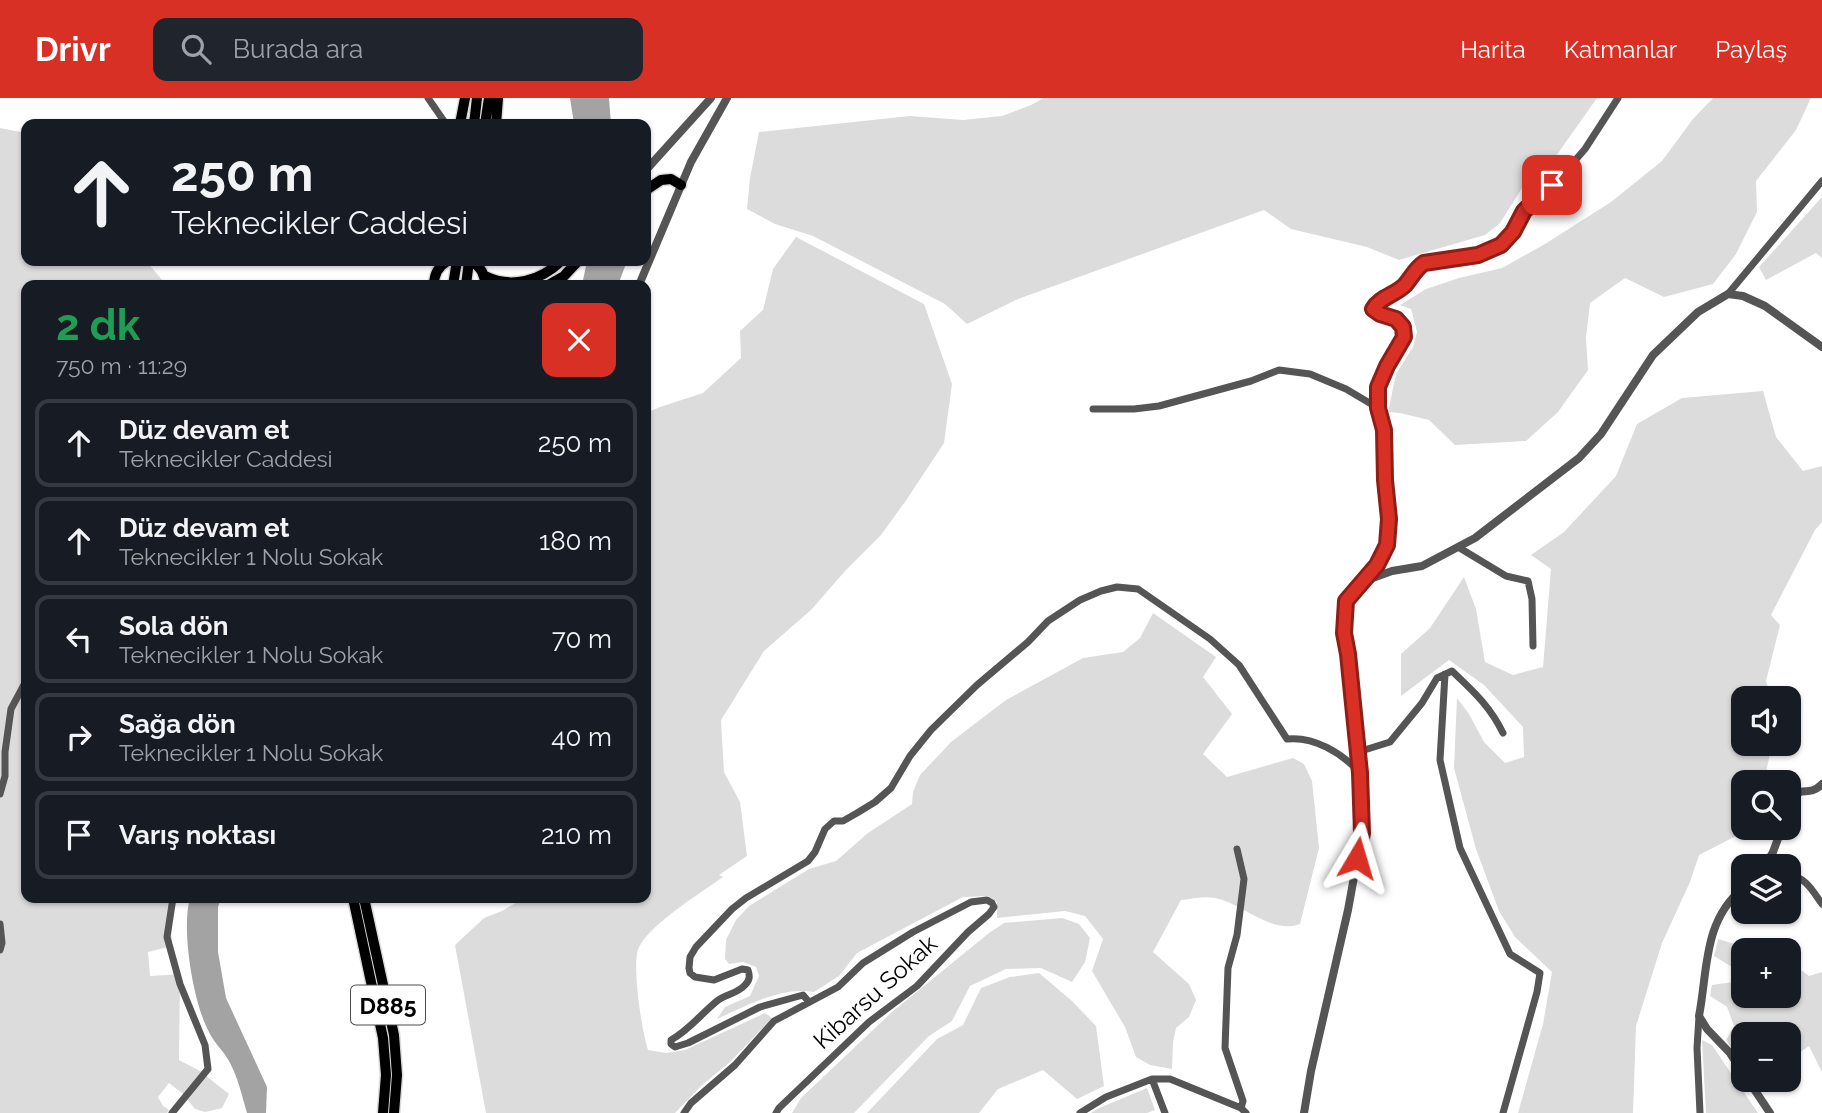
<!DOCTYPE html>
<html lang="tr">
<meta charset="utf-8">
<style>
body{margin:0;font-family:Raleway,sans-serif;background:#20242c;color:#f1f3f6;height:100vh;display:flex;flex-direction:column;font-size:26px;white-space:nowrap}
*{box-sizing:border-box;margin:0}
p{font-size:23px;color:#9ea1a6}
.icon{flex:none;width:38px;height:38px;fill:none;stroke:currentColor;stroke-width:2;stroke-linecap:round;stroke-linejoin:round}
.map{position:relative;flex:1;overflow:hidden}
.panel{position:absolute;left:21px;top:182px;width:630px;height:623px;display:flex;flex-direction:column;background:#171b24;border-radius:14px;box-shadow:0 2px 5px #0004}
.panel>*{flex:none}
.top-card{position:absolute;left:21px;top:21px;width:630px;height:147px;border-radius:14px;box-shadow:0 2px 5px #0004;background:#171b24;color:#f1f3f6;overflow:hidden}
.fabs{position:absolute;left:1731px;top:588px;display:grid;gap:14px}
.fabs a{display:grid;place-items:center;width:70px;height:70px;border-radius:14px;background:#171b24;box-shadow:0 2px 5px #0004;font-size:35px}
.pin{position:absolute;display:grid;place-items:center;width:60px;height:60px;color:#fff;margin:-30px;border-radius:14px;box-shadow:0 4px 10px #0006}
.me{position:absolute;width:77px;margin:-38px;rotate:7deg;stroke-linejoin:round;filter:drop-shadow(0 0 5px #0008)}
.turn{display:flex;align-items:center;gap:24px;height:147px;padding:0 35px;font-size:32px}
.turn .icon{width:91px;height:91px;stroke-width:2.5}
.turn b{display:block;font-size:49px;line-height:60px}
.round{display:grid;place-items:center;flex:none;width:74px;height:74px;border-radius:14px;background:#20242c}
.overview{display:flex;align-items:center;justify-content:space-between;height:119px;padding:0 35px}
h1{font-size:42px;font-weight:700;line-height:52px;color:#1e9e55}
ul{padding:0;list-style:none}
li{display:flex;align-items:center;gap:21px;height:88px;margin:0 14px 10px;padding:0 21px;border:4px solid #363941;border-radius:14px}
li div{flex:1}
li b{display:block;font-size:26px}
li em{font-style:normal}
header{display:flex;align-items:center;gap:42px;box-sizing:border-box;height:98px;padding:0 35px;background:#d93025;color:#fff}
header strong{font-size:33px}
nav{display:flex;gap:38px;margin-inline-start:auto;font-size:24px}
.search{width:490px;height:63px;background:#20242c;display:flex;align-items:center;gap:18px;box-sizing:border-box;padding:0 24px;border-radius:14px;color:#9ea1a6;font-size:26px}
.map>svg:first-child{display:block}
.green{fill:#dcdcdc}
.water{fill:#a3a3a3}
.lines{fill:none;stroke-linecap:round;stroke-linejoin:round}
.trunk-casing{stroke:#dbdbdb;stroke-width:13}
.minor{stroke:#555;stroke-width:7}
.tertiary{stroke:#555;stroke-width:8}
.trunk{stroke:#000;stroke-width:10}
.route-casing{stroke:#8d1f18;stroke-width:18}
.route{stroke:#d93025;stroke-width:12}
.labels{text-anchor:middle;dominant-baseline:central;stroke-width:5;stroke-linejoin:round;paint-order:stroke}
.shield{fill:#fff;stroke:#4c4c4c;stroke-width:2}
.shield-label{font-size:23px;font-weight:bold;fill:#000}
.street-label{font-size:24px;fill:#000;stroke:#fff}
</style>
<header>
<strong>Drivr</strong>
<div class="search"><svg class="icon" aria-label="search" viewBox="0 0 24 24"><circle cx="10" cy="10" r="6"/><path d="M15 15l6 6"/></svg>Burada ara</div>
<nav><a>Harita</a><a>Katmanlar</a><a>Paylaş</a></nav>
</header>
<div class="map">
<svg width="1822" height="1015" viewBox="0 0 1822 1015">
<rect width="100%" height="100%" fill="#fff"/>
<path class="green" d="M1044,0H1597L1549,68L1522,90L1500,125L1485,137L1399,162L1367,149L1291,131L1264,112L1018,201L967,226L945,206L813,138L775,126L747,111L750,80L759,34L910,18L963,22L1002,18L1031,7Z
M1713,0H1811L1796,32L1756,83L1757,114L1736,156L1713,186L1664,199L1625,180L1590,205L1586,240L1588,272L1558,314L1526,343L1455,347L1429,322L1400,315L1388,314L1396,276L1413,249L1417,234L1411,211L1400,207L1426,191L1459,180L1502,170L1545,146L1611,104L1662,63L1693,21Z
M0,30L26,35V163H146L163,183L152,187H26V800H170L172,848L148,854L150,878L180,876L179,962L200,973L229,996L222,1010L205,1014L195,1011L182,995L169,985L158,999L163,1008L169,1012L167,1015H0Z
M1822,99V160L1816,155L1766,182L1759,169Z
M796,139L924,206L952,286L944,345L907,401L881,437L846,472L811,512L764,553L721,622L724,674L740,704L747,758L719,777L723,779C699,796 652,825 639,849C631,865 642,934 648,952L666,955L685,952L765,915L772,920L730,964L701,988L675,1015H486L455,847L484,820L502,813L524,800H646V315L660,309L703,295L741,260L740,233L763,212L773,171Z
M1763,293L1776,339L1803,373L1822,368V424L1815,432L1771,517L1780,527L1766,583L1771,600H1743V646H1772L1764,684H1743V729L1736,738L1699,757L1690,784L1662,845L1636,928L1633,1015H1518L1543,926L1552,874L1515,839L1499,813L1476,751L1454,670L1457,600L1469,616L1484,644L1505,665L1524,659L1523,629L1484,587L1449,562L1401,598V556L1430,530L1464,479L1476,511L1485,564L1513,577L1543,569L1551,471L1531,457L1564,434L1616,378L1637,326L1682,300Z
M1153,515L1216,559L1203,579L1232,616L1203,656L1227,679L1293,660L1304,666L1312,683L1319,750L1300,826C1272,837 1242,805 1215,800C1205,798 1192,801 1181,802L1153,854L1189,886L1196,902L1189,919L1176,930L1173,944L1172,971L1150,967L1136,959L1125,929L1092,873L1103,841L1085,818L1065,813L997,820V804L988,798L963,799L857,855L839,878L814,894C782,888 746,908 717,921L725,909L750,898L759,878L756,869L743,864L729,866L725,861L726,842L736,822L749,808L809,771L836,763L868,735L912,706L913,694L920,677L951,644L1006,602L1083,560L1123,554L1140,540Z
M1062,820L1079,826L1090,840L1085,864L1072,884L1041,870L1006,871L970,888L952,923L929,938L854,1015H792L801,1000L892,914L989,835L1004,825Z
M1718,841L1755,852H1743V898H1788L1789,863L1809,878L1822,874V974L1809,948L1789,962L1788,936H1743V967L1726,942L1734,928L1727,909L1710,898L1712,887L1733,884L1735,871L1714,858Z
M1039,875L1072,903L1096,928L1104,988L1077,1001L1043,972L998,991L979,1015H867L937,941L963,927L981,890L1010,879Z
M1702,942L1712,947L1758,1015H1706Z
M1147,990L1155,1012L1147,1015H1091L1097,1011Z"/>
<path class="water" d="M570,0H609L611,26H574Z
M587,163H627L618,187H582Z
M190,800H221L218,809V854L226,900L267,989L266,1015H247C242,998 238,979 229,963C223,952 213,944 208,932C193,903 181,831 190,800Z"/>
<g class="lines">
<defs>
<path id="trunk" d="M460,26L465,0
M474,26L477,0
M485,26L489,0
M496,26L498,0
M646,92L661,82L671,81L681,87
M472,163C481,170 485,176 485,187
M485,178C511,191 541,183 561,163
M434,187C434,176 438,169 447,163
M453,187L457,163
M466,187L469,163
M548,187L564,178L578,163
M353,800L383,940L386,977L383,1015
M364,800L394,937L397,977L394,1015"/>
</defs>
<use href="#trunk" class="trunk-casing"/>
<path class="minor" d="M428,0L446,26
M1728,196L1822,83
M1378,310V290L1387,268L1404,239L1403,229L1396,221L1380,216L1373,211C1381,199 1395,197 1405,187C1412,179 1415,171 1424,165L1477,157L1501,147L1513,134L1524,113L1565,74L1585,51L1618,0
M1093,311H1134L1159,308L1251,283L1279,272L1310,276L1346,291L1378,310
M1458,449L1506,478L1528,483L1532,501L1533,548
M1445,576L1440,662L1460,750L1510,856L1540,875L1537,894L1503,1015
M1358,654L1390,644L1422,605L1437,580L1452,573C1473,593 1490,608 1503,635
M0,696L5,678V654L11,611L26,583
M1237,751L1244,781L1237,837L1228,870L1225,950L1243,1003L1241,1010
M1788,777C1806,779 1812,792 1822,806
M0,826L2,845L0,852
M809,904L803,897L760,909L688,945L675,949L671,946V942C689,932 701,916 717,903C726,896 737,896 745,887C750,882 750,878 748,872L742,871L714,882L695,879L690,875L689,870L690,859L696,849L732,811L746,800L808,763L815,754L825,731L834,723H843L857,715L875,704L891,690L910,658L931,632L977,587L1028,544L1048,523L1080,502L1101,493L1117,489L1138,491L1210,541L1239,567L1287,641C1314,638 1342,655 1360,675
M1699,918L1697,950L1700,1015
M1152,981L1165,1015
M172,1015L208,971L205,947L180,886L167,839L173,800
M684,1015L691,1005L735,967L774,923L838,889L863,865L913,834L971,804L987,802L992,805L994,809L989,816L968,834L917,888L869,924L779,1010L776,1015
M1080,1015L1106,999L1152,981H1170L1241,1010L1246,1015"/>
<path class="tertiary" d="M646,72L711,0
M639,187L691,64L727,0
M1363,486L1370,481L1392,473L1422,468L1475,440L1579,360L1601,336L1653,257L1698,214L1728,196L1743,198L1765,208L1822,249
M1788,711C1801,680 1805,703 1822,686
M1765,768L1773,754L1782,730
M1743,790C1703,823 1708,871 1699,918L1707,931L1730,955L1743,975
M1748,982L1770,1015
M1304,1015L1311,973L1348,812L1362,735L1360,675L1348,556L1344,535V522L1346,503L1377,467L1387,447L1389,421L1385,382L1384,332L1378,310"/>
<use href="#trunk" class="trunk"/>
</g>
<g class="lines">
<defs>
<path id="route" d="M1357,760L1362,735L1360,675L1348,556L1344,535L1346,503L1377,467L1387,447L1389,421L1385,382L1384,332L1378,310V289L1387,268L1404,239L1403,229L1396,221L1380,216L1373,211C1380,199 1395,197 1405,187C1412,179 1415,171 1424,165L1478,157L1501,147L1513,134L1524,113L1552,87"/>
</defs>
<use href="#route" class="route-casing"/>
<use href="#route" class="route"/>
</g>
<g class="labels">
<rect class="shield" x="351" y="887.5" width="74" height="39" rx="5"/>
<g class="shield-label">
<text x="388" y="907">D885</text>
</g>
<g class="street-label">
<text transform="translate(875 894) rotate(-42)">Kibarsu Sokak</text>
</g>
</g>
</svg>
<div class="fabs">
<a><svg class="icon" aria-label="sound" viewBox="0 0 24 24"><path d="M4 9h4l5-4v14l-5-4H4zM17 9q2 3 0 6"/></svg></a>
<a><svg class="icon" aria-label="search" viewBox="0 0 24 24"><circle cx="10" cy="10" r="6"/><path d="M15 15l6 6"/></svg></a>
<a><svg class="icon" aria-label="layers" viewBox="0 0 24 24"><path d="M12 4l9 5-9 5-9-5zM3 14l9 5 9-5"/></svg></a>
<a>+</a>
<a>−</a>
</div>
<div class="pin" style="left:1552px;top:87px;background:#d93025"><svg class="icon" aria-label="arrive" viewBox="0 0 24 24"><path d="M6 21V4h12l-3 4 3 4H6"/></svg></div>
<svg class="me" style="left:1357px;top:760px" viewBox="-20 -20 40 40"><path d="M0-17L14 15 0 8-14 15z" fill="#d93025" stroke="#fff" stroke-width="4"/></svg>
<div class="top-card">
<div class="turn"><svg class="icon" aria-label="ahead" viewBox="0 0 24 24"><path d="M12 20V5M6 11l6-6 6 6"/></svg><div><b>250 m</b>Teknecikler Caddesi</div></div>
</div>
<section class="panel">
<div class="overview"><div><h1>2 dk</h1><p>750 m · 11:29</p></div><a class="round" style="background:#d93025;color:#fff"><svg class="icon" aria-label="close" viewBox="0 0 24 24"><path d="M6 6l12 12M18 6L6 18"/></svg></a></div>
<ul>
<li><svg class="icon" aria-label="ahead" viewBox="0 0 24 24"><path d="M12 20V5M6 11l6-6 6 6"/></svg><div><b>Düz devam et</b><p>Teknecikler Caddesi</p></div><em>250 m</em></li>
<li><svg class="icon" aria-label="ahead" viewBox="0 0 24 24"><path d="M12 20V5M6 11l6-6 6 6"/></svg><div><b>Düz devam et</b><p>Teknecikler 1 Nolu Sokak</p></div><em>180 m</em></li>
<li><svg class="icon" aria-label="left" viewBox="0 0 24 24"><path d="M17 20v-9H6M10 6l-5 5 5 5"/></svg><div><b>Sola dön</b><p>Teknecikler 1 Nolu Sokak</p></div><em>70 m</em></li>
<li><svg class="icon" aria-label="right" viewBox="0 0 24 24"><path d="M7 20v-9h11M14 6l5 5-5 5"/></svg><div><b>Sağa dön</b><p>Teknecikler 1 Nolu Sokak</p></div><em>40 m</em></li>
<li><svg class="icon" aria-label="arrive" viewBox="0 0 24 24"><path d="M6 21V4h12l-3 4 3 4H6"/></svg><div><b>Varış noktası</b></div><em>210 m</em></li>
</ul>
</section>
</div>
